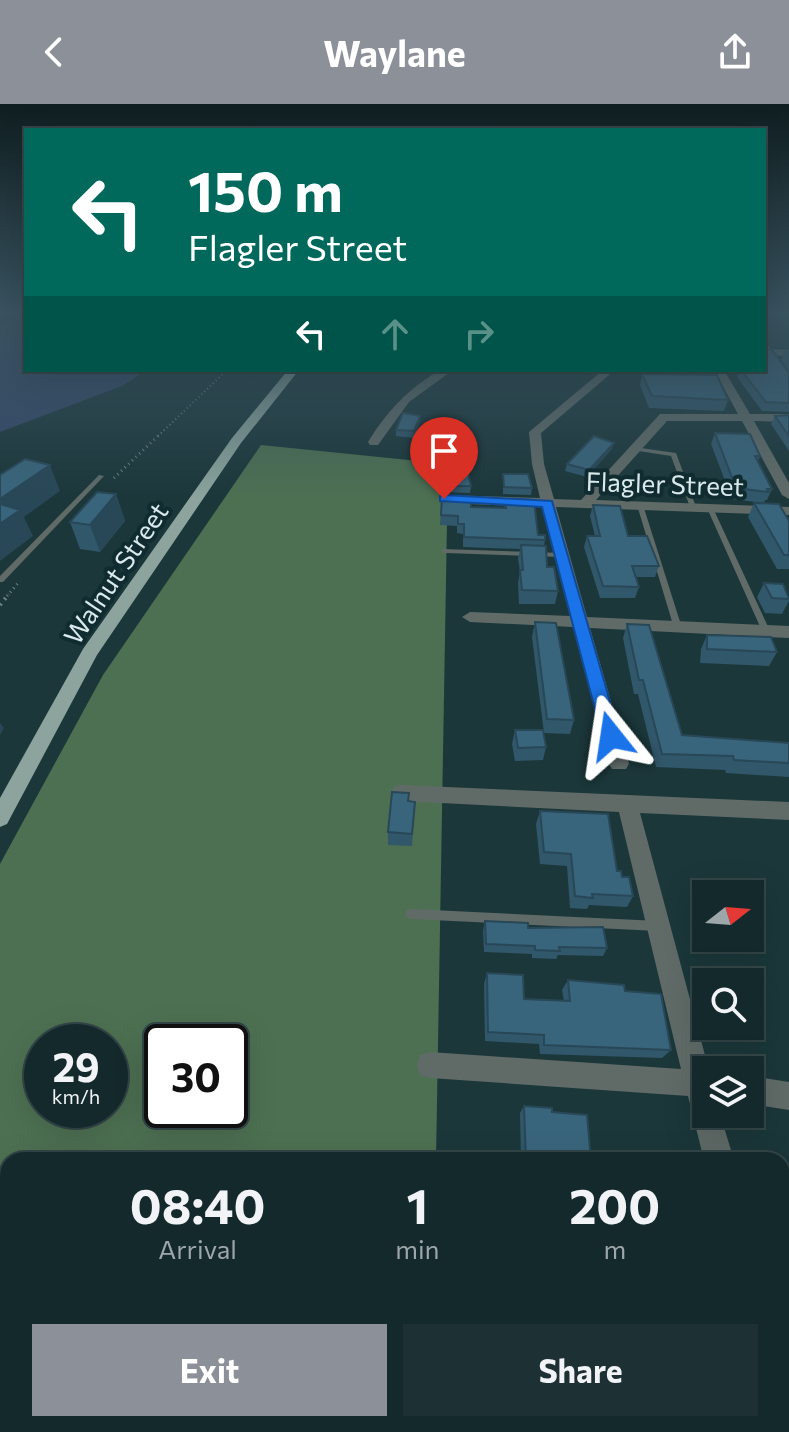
<!DOCTYPE html>
<style>
body{margin:0;font-family:Commissioner,sans-serif;background:#1d3134;color:#f1f3f6;height:100vh;display:flex;flex-direction:column;font-size:30px;white-space:nowrap}
*{box-sizing:border-box;margin:0}
p{font-size:26px;color:#9da6a9}
.icon{flex:none;width:44px;height:44px;fill:none;stroke:currentColor;stroke-width:2;stroke-linecap:round;stroke-linejoin:round}
.map{position:relative;flex:1;overflow:hidden}
.details{position:absolute;left:0px;top:1048px;width:790px;height:280px;display:flex;flex-direction:column;background:#14292c;border-radius:24px 24px 0 0;box-shadow:0 8px 32px #0002,0 0 0 2px #334548}
.details>*{flex:none}
.guide{position:absolute;left:24px;top:24px;width:742px;height:244px;border-radius:0px;box-shadow:0 8px 32px #0002,0 0 0 2px #334548;background:#00695c;color:#fff;overflow:hidden}
.needle{width:52px;rotate:73deg}
.controls{position:absolute;left:692px;top:776px;display:grid;gap:16px}
.controls a{display:grid;place-items:center;width:72px;height:72px;border-radius:0px;background:#14292c;box-shadow:0 8px 32px #0002,0 0 0 2px #334548;font-size:40px}
.speed{position:absolute;left:24px;top:920px;display:flex;gap:16px;font-size:40px;font-weight:700;text-align:center}
.speed>*{display:grid;place-content:center;width:104px;height:104px;border-radius:50%;background:#14292c;box-shadow:0 8px 32px #0002,0 0 0 2px #334548;line-height:1}
.speed small{font-size:20px;font-weight:400}
.speed .limit{border:4px solid #111;border-radius:12px;background:#fff;color:#111}
.pin{position:absolute;display:grid;place-items:center;width:68px;height:68px;color:#fff;margin:-82px -34px;border-radius:50% 50% 50% 0;rotate:-45deg;box-shadow:0 0 8px #0007}
.pin .icon{rotate:45deg}
.me{position:absolute;width:88px;margin:-44px;rotate:345deg;stroke-linejoin:round;filter:drop-shadow(0 0 6px #0008)}
.turn{display:flex;align-items:center;gap:28px;height:168px;padding:0 32px;font-size:36px}
.turn .icon{width:104px;height:104px;stroke-width:2.5}
.turn b{display:block;font-size:56px;line-height:68px}
.lanes{display:flex;align-items:center;height:76px;padding:0 32px;background:#0003;justify-content:center;gap:40px;direction:ltr}
.lanes .off{opacity:.35}
.eta{display:flex;justify-content:space-evenly;align-items:center;height:136px;text-align:center}
.eta b{font-size:48px;font-weight:700;line-height:56px}
.action{display:flex;gap:16px;margin-top:auto;padding:16px 32px}
.action a{flex:1;height:92px;border-radius:0px;background:#8c9099;color:#fff;font-size:32px;font-weight:700;line-height:92px;text-align:center}
.action a+a{background:#1d3134;color:#f1f3f6}
header{display:flex;justify-content:space-between;align-items:center;height:104px;padding:0 32px;background:#8c9099;color:#fff;font-size:36px;font-weight:700}
.map>svg:first-child{display:block}
.forest{fill:#4d7052;fill-rule:evenodd}
.water{fill:#36486a}
.lines{fill:none;stroke-linecap:round;stroke-linejoin:round}
.path-far2{stroke:#6c8386;stroke-width:2;stroke-dasharray:1 3;stroke-linecap:butt}
.path-far1{stroke:#6c8386;stroke-width:3;stroke-dasharray:1 4;stroke-linecap:butt}
.path{stroke:#6c8386;stroke-width:4;stroke-dasharray:2 5;stroke-linecap:butt}
.lane{fill:#606b68;fill-rule:evenodd}
.street{fill:#606b68;fill-rule:evenodd}
.primary{fill:#8ca49d;fill-rule:evenodd}
.wall{fill:#31576b}
.shaded-wall{fill:#284757}
.building{fill:#39657c;stroke:#284757;stroke-width:2}
.route{fill:#1a73e8;stroke:#114b97;stroke-width:2}
.labels{text-anchor:middle;dominant-baseline:central;stroke-width:8;stroke-linejoin:round;paint-order:stroke}
.far-street-label{font-size:26px;fill:#daeaec;stroke:#102c30}
</style>
<header><svg class="icon" aria-label="back" viewBox="0 0 24 24"><path d="M15 5l-7 7 7 7"/></svg>Waylane<svg class="icon" aria-label="share" viewBox="0 0 24 24"><path d="M12 15V3M7 8l5-5 5 5M5 13v7h14v-7"/></svg></header>
<div class="map">
<svg width="789" height="1328" viewBox="0 0 789 1328">
<rect width="100%" height="100%" fill="#1b373a"/>
<path class="forest" d="M261,341L448,360L436,1056H8V1320H431V1328H0V760L103,571ZM42,938H110V1006H42ZM162,938H230V1006H162Z"/>
<path class="water" d="M26,209V266H147L122,282L0,328V222Z"/>
<g class="lines">
<path class="path-far2" d="M158,332L227,266"/>
<path class="path-far1" d="M114,374L160,330
M7,492L19,478"/>
<path class="path" d="M0,501L9,490"/>
<path class="lane" d="M764,235L789,272V278L786,276L764,241Z
M634,343L676,349L696,403L695,404L690,403L671,352L632,346L631,345Z
M99,371L104,372L3,478H0V472Z
M640,399L643,401L682,524L681,526H675L674,524L637,401Z
M708,403L713,404L770,527L769,529L766,530L762,527L707,404Z
M442,445L562,449L566,451L562,453L445,449H442Z
M411,805L658,817L662,818L664,822L662,826L658,827L411,815L407,814L405,810L407,806Z"/>
<path class="street" d="M764,245L789,246V252L764,251Z
M440,266H453L409,298L378,341H370L368,338C388,306 408,285 440,266Z
M603,266H615L541,329L544,360L554,395L581,396L660,310H738L714,266H724L750,310H789V318L754,317L789,379V395L782,391L742,317H667L596,396L789,403V411L556,403L587,513L789,522V534L590,524L629,660L626,665H612L609,660L573,523L470,518L462,513L470,508L570,512L542,403L445,399L438,395L445,391L540,394L532,360L529,328Z
M401,681L789,698V716L640,709L709,966H706V1010H720L734,1056H704L688,992L430,974L420,971L417,961L420,951L430,948L681,965L619,708L401,697L394,695L391,689L394,683Z
M750,972L789,978V1006L750,1000Z
M782,1269L789,1272V1328L777,1324L775,1320H782Z"/>
<path class="primary" d="M288,266H299L241,339L97,551L7,720L0,723V694L83,545L232,334Z"/>
</g>
<path class="wall" d="M765,245L789,269V308L762,307L737,273L740,266H764Z
M784,246L789,247V267L781,255Z
M642,270L728,296L724,307L649,304L640,281Z
M789,311V347L771,320L775,312Z
M420,312V318L414,334L396,332V326Z
M715,329L760,352L758,357L772,385L767,396H765L764,399L732,395L711,340Z
M612,345L587,373L565,367L567,360Z
M444,368L471,382L470,389L442,388Z
M503,370L532,384L531,391L503,390Z
M116,390L125,417L100,448L80,445L70,418Z
M442,391L471,403L504,404L505,395L538,431L545,436L544,442L547,463L558,487L555,500H519L518,479L520,467L518,455L520,445L463,443V430L457,429V422L440,421Z
M754,399L789,417V465H777L748,413Z
M593,401L659,462L655,473H636L639,483L635,494H600L584,443L587,432H595L590,412Z
M764,479L789,494V497L782,510L765,509L757,493Z
M535,518L574,616L570,630L544,629L532,533Z
M627,520L682,631L789,639V673L726,669L725,666L656,663L638,590H634L623,534Z
M707,531L777,548L769,562L700,559L701,545Z
M515,626L546,643L543,656L515,657L512,640Z
M408,697L415,698L412,742L388,741V728Z
M540,707L617,767L622,773L633,792L627,803L589,801L587,805L570,804L567,762L540,760L536,720Z
M485,817L528,824L607,844L603,852L558,851L556,855L532,854V850L484,848L483,826Z
M487,869L524,895L564,897L562,886L568,876L625,887L671,946L662,954L540,950L539,940L485,937L484,880Z
M524,1002L552,1008L591,1056H521L520,1009Z"/>
<path class="shaded-wall" d="M0,208H12L0,214Z
M420,312V318L414,334V327Z
M614,339L612,345L587,373L589,366Z
M50,361L60,387L24,413L33,432L0,457V395Z
M116,390L125,417L100,448L90,421Z
M0,619L4,624L0,631Z"/>
<path class="building" d="M764,228L765,245L772,246L789,269V299L766,298L741,266H764Z
M642,270L717,271L728,296L652,292Z
M403,309L420,312L414,327L396,326Z
M789,311V332L775,312Z
M715,329L750,330L760,352H755L772,385H767L769,388L736,384Z
M594,332L614,339L589,366L567,360Z
M25,355L50,361L0,395V371Z
M444,368L468,369L471,382H443Z
M503,370H528L532,384L504,383Z
M97,388L116,390L90,421L70,418Z
M442,391L471,393V403L506,404L505,395L534,396L538,431H545V436L464,433V420H458V412L441,411Z
M754,399L779,400L789,417V451H784Z
M0,400L20,406L0,420Z
M593,401L620,402L628,432H647L659,462H632L639,483L603,482L587,432H600Z
M521,441L546,442L547,463H554L558,487L522,486L520,466H523Z
M764,479L783,480L789,495L772,494Z
M535,518L556,519L574,616L547,615Z
M627,520L649,521L682,631L789,639V659L734,656L733,652L662,650L643,576H639Z
M707,531L771,533L777,548L707,545Z
M515,626H543L546,643L518,644Z
M392,688L409,689L408,697L415,698L412,730L388,728Z
M540,707L608,710L617,767H621L622,773H629L633,792L592,790L593,794L575,792L571,750L544,748Z
M485,817L528,819V824L603,823L607,844L559,843L560,847L535,846V842L486,840Z
M487,869L523,871L524,895L570,897L568,876L624,881L625,887L661,890L671,946L544,941V931L488,928Z
M524,1002L552,1004V1008L587,1011L591,1056H526Z"/>
<linearGradient id="sky" x2="0" y2="1"><stop stop-color="#0f1e20"/><stop offset="0.53" stop-color="#395360"/><stop offset="1" stop-color="#395360" stop-opacity="0"/></linearGradient>
<rect width="789" height="394" fill="url(#sky)"/>
<path class="route" d="M444,391L552,397L620,632L617,636H605L602,632L542,403L440,397V392Z"/>
<g class="labels">
<g class="far-street-label">
<text transform="translate(665 379) rotate(2)">Flagler Street</text>
<text transform="translate(115 469) rotate(-56)">Walnut Street</text>
</g>
</g>
</svg>
<div class="controls">
<a><svg class="needle" viewBox="-14 -14 28 28"><path d="M0-13l5 13h-10z" fill="#e53935"/><path d="M0 13l5-13h-10z" fill="#9da6a9"/></svg></a>
<a><svg class="icon" aria-label="search" viewBox="0 0 24 24"><circle cx="10" cy="10" r="6"/><path d="M15 15l6 6"/></svg></a>
<a><svg class="icon" aria-label="layers" viewBox="0 0 24 24"><path d="M12 4l9 5-9 5-9-5zM3 14l9 5 9-5"/></svg></a>
</div>
<div class="speed"><div>29<small>km/h</small></div><div class="limit">30</div></div>
<div class="pin" style="left:444px;top:395px;background:#d93025"><svg class="icon" aria-label="arrive" viewBox="0 0 24 24"><path d="M6 21V4h12l-3 4 3 4H6"/></svg></div>
<svg class="me" style="left:611px;top:632px" viewBox="-20 -20 40 40"><path d="M0-17L14 15 0 8-14 15z" fill="#1a73e8" stroke="#fff" stroke-width="4"/></svg>
<div class="guide">
<div class="turn"><svg class="icon" aria-label="left" viewBox="0 0 24 24"><path d="M17 20v-9H6M10 6l-5 5 5 5"/></svg><div><b>150 m</b>Flagler Street</div></div>
<div class="lanes"><svg class="icon" aria-label="left" viewBox="0 0 24 24"><path d="M17 20v-9H6M10 6l-5 5 5 5"/></svg><svg class="icon off" aria-label="ahead" viewBox="0 0 24 24"><path d="M12 20V5M6 11l6-6 6 6"/></svg><svg class="icon off" aria-label="right" viewBox="0 0 24 24"><path d="M7 20v-9h11M14 6l5 5-5 5"/></svg></div>
</div>
<section class="details">
<div class="eta">
<div><b>08:40</b><p>Arrival</p></div>
<div><b>1</b><p>min</p></div>
<div><b>200</b><p>m</p></div>
</div>
<div class="action"><a>Exit</a><a>Share</a></div>
</section>
</div>
